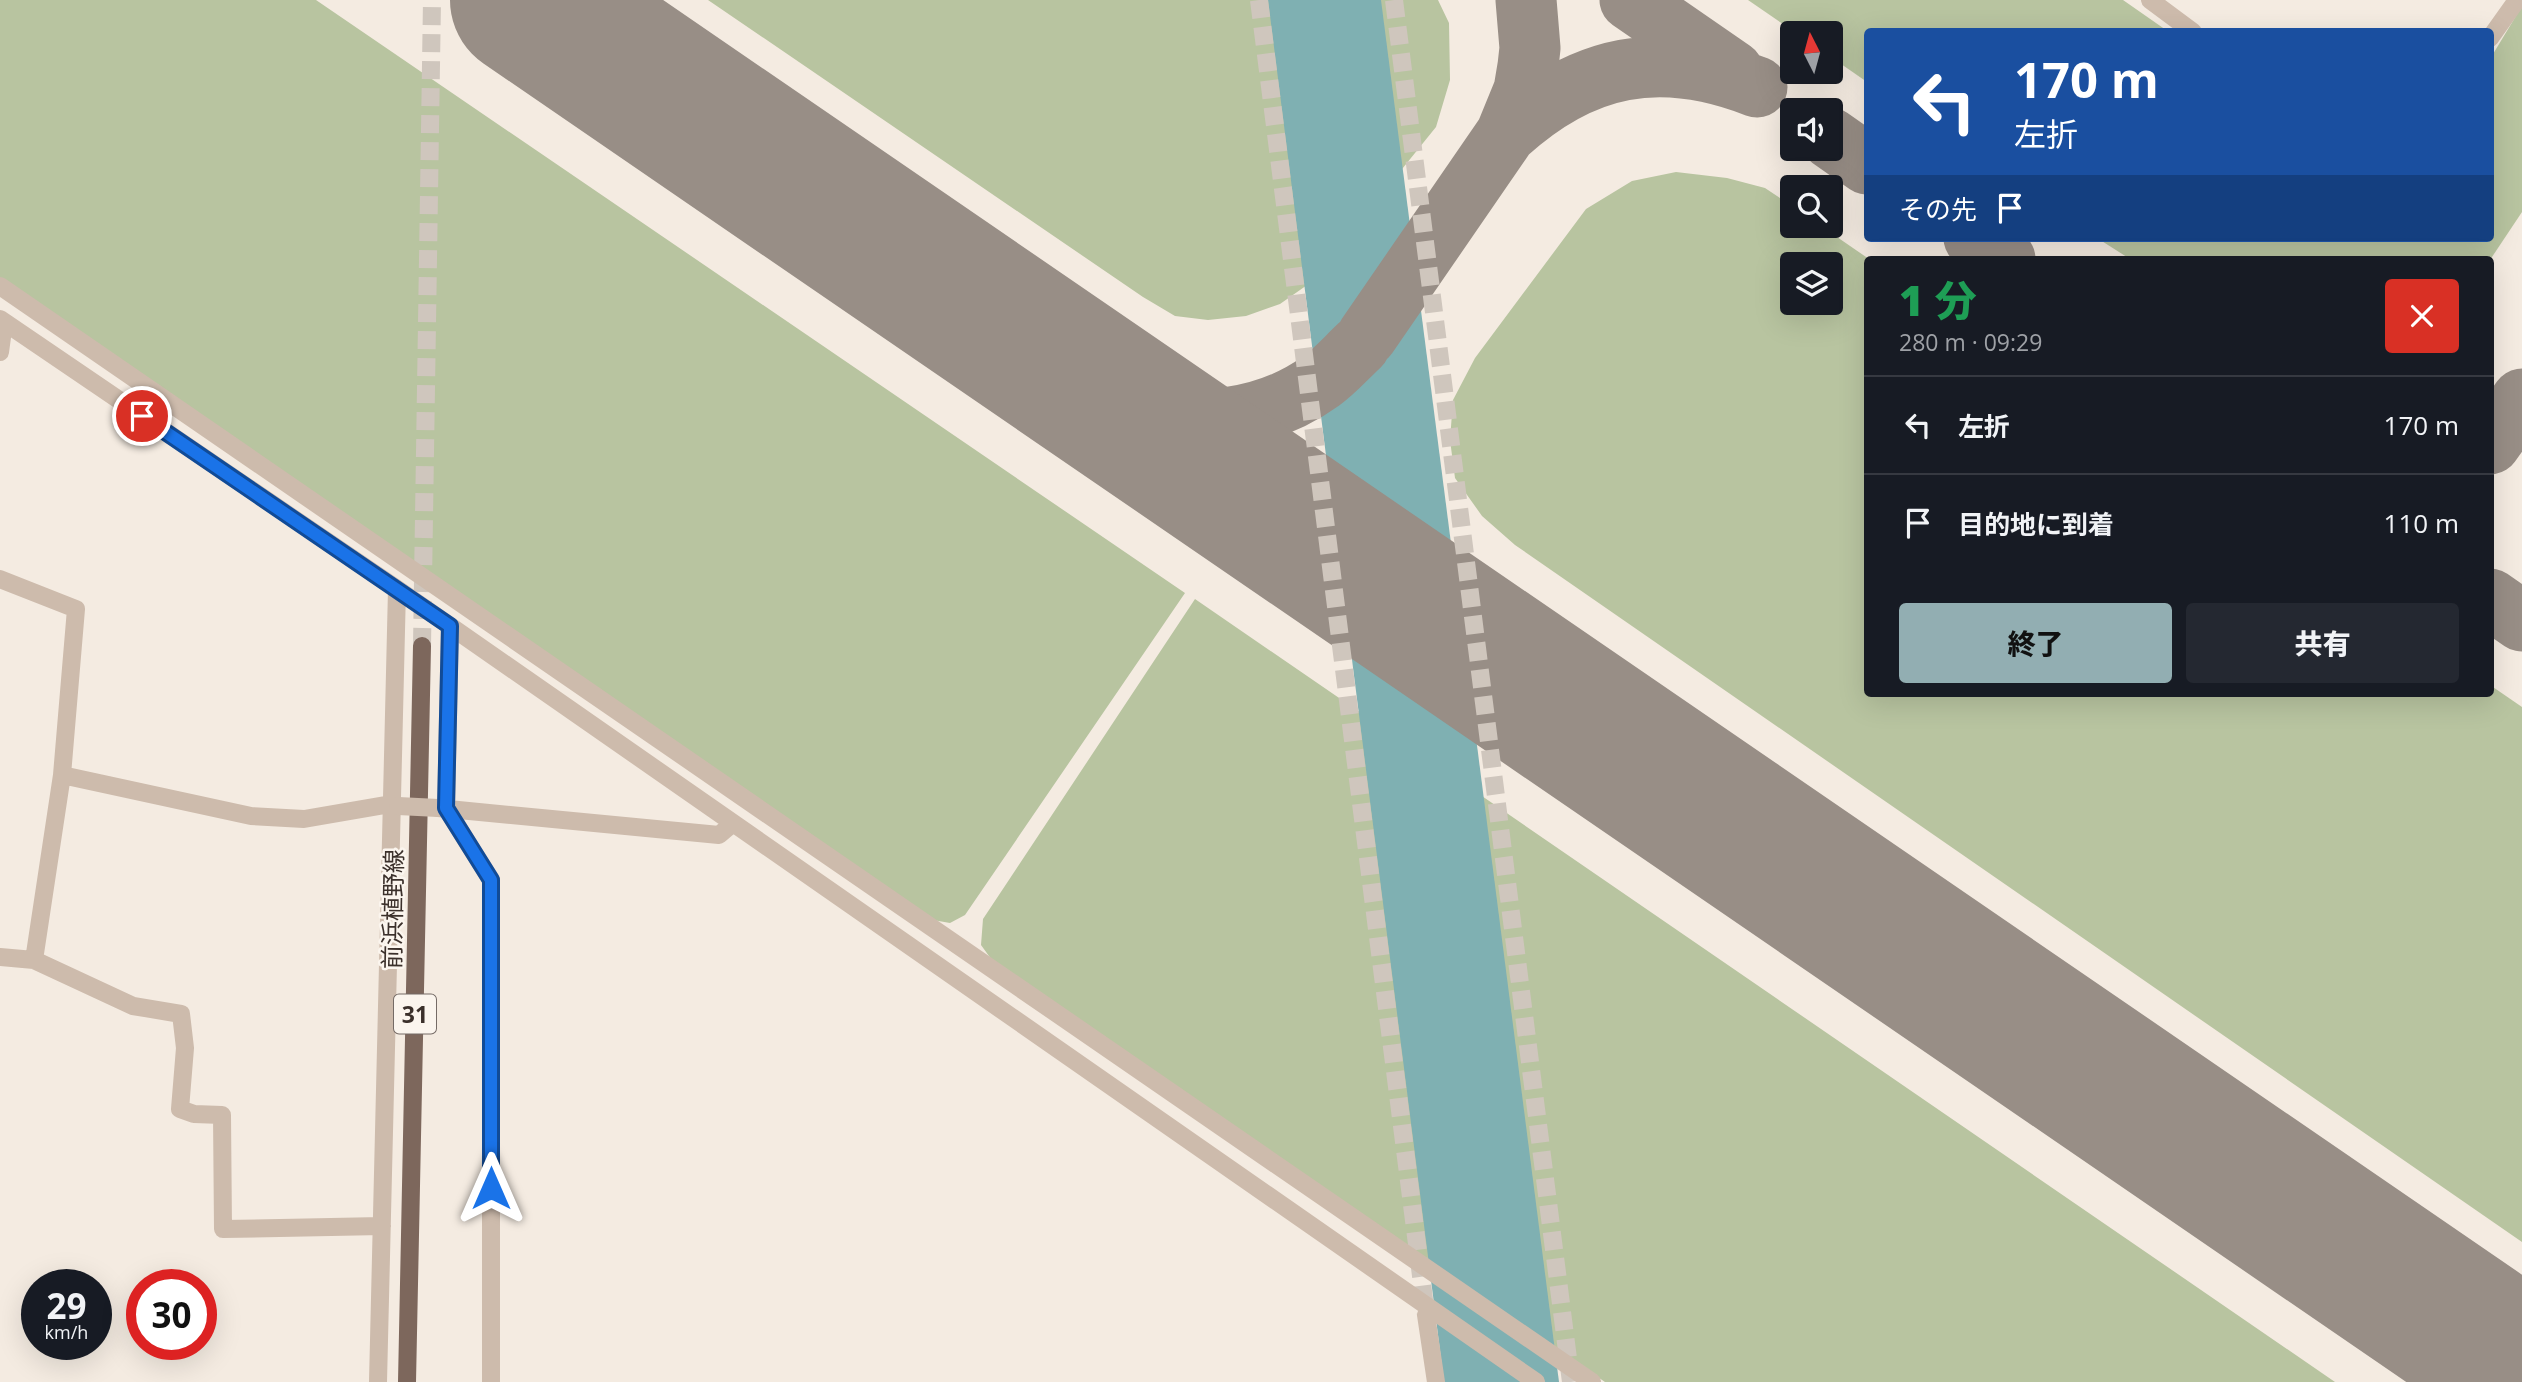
<!DOCTYPE html>
<html lang="ja">
<meta charset="utf-8">
<style>
body{margin:0;font-family:"Open Sans","Noto Sans JP",sans-serif;background:#242831;color:#f1f3f6;height:100vh;display:flex;flex-direction:column;font-size:26px;white-space:nowrap}
*{box-sizing:border-box;margin:0}
p{font-size:23px;color:#9ea1a6}
.icon{flex:none;width:38px;height:38px;fill:none;stroke:currentColor;stroke-width:2;stroke-linecap:round;stroke-linejoin:round}
.map{position:relative;flex:1;overflow:hidden}
.details{position:absolute;left:1864px;top:256px;width:630px;height:441px;display:flex;flex-direction:column;background:#171b24;border-radius:7px;box-shadow:0 7px 28px #0002}
.details>*{flex:none}
.banner{position:absolute;left:1864px;top:28px;width:630px;height:214px;border-radius:7px;box-shadow:0 7px 28px #0002;background:#1a4fa0;color:#fff;overflow:hidden}
.needle{width:46px;rotate:354deg}
.tools{position:absolute;left:1780px;top:21px;display:grid;gap:14px}
.tools a{display:grid;place-items:center;width:63px;height:63px;border-radius:7px;background:#171b24;box-shadow:0 7px 28px #0002;font-size:35px}
.speed{position:absolute;left:21px;top:1269px;display:flex;gap:14px;font-size:35px;font-weight:700;text-align:center}
.speed>*{display:grid;place-content:center;width:91px;height:91px;border-radius:50%;background:#171b24;box-shadow:0 7px 28px #0002;line-height:1}
.speed small{font-size:18px;font-weight:400}
.speed .limit{border:10px solid #d22;background:#fff;color:#111}
.pin{position:absolute;display:grid;place-items:center;width:60px;height:60px;color:#fff;margin:-30px;border:4px solid #fff;border-radius:50%;box-shadow:0 2px 7px #0007}
.me{position:absolute;width:77px;margin:-38px;rotate:0deg;stroke-linejoin:round;filter:drop-shadow(0 0 5px #0008)}
.turn{display:flex;align-items:center;gap:24px;height:147px;padding:0 35px;font-size:32px}
.turn .icon{width:91px;height:91px;stroke-width:2.5}
.turn b{display:block;font-size:49px;line-height:60px}
.then{display:flex;align-items:center;height:66px;padding:0 35px;background:#0003;gap:14px;font-size:26px}
.round{display:grid;place-items:center;flex:none;width:74px;height:74px;border-radius:7px;background:#242831}
.overview{display:flex;align-items:center;justify-content:space-between;height:119px;padding:0 35px}
h1{font-size:42px;font-weight:800;line-height:52px;color:#1e9e55}
.action{display:flex;gap:14px;margin-top:auto;padding:14px 35px}
.action a{flex:1;height:80px;border-radius:7px;background:#92aeb2;color:#111;font-size:28px;font-weight:800;line-height:80px;text-align:center}
.action a+a{background:#242831;color:#f1f3f6}
ul{padding:0;list-style:none}
li{display:flex;align-items:center;gap:21px;height:98px;padding:0 35px;border-top:2px solid #363941}
li div{flex:1}
li b{display:block;font-size:26px}
li em{font-style:normal}
.map>svg:first-child{display:block}
.green{fill:#b8c4a0;fill-rule:evenodd}
.water{fill:#7fb0b2}
.lines{fill:none;stroke-linecap:round;stroke-linejoin:round}
.taxiway{stroke:#988e86;stroke-width:61}
.runway{stroke:#988e86;stroke-width:154}
.minor-tunnel{stroke:#cfc6bd;stroke-width:18;stroke-dasharray:18 9;stroke-linecap:butt}
.major-tunnel{stroke:#cfc6bd;stroke-width:18;stroke-dasharray:18 9;stroke-linecap:butt}
.minor{stroke:#cdbbac;stroke-width:18}
.major{stroke:#7d675c;stroke-width:18}
.minor-bridge{stroke:#cdbbac;stroke-width:18}
.route-casing{stroke:#114b97;stroke-width:18}
.route{stroke:#1a73e8;stroke-width:12}
.labels{text-anchor:middle;dominant-baseline:central;stroke-width:5;stroke-linejoin:round;paint-order:stroke}
.shield{fill:#fbf5ee;stroke:#756b66;stroke-width:2}
.shield-label{font-size:23px;font-weight:bold;fill:#3b302b}
.street-label{font-size:24px;fill:#3b302b;stroke:#fbf5ee}
</style>
<div class="map">
<svg width="2522" height="1382" viewBox="0 0 2522 1382">
<rect width="100%" height="100%" fill="#f4ebe1"/>
<path class="green" d="M0,0H316L1185,593L965,915L950,923L933,920L0,278Z
M708,0H1438L1449,23L1450,80L1436,127L1310,283L1280,304L1246,316L1208,320L1175,316L1143,297Z
M1748,0H2123L2166,30L1867,32V82L1831,57L1830,33H1796Z
M2522,6V212L2490,260L2130,259L2097,238H2490V59Z
M1676,172L1727,178L1765,188L1792,206V226H1821L1869,259L1867,693H2490V685L2522,707V1242L1515,545L1482,516L1455,478L1450,440L1453,400L1475,358L1586,209L1632,181ZM1830,264V303H1792V264Z
M1195,599L2335,1382H1605L994,963L981,945L983,919Z"/>
<path class="water" d="M1268,0H1381L1559,1382H1444Z"/>
<g class="lines">
<path class="taxiway" d="M1630,0L1733,71
M1506,134C1583,64 1660,49 1757,87
M1830,138L1867,164
M1974,238L2005,259
M1367,336L1506,134L1524,90L1528,66L1530,48L1526,0
M1084,382C1100,391 1115,401 1132,407C1194,430 1267,420 1321,381C1335,371 1347,357 1360,345
M2490,444L2522,399
M2490,599L2522,621
M2504,1356L2522,1367"/>
<path class="runway" d="M527,0L2522,1368"/>
<path class="minor-tunnel" d="M1259,0L1426,1315
M1394,0L1571,1382"/>
<path class="major-tunnel" d="M422,646L432,0"/>
<path class="minor" d="M2150,0L2193,32
M2490,38L2517,0
M0,286L1592,1382
M0,319L397,589L1536,1382
M0,352L4,322
M0,579L76,609L62,775L34,960
M450,626L446,808L491,880V1382
M62,775L251,816L304,819L391,804L398,806
M438,808L719,835L732,824
M0,957L34,960L133,1006L181,1014L185,1048L180,1109L194,1114L222,1115L223,1229L382,1226
M1426,1315L1436,1382
M378,1382L397,589"/>
<path class="major" d="M407,1382L422,646"/>
<path class="minor-bridge" d="M398,806L438,808"/>
</g>
<g class="lines">
<defs>
<path id="route" d="M142,416L450,626L446,808L491,880V1188"/>
</defs>
<use href="#route" class="route-casing"/>
<use href="#route" class="route"/>
</g>
<g class="labels">
<rect class="shield" x="394" y="994.5" width="42" height="39" rx="5"/>
<g class="shield-label">
<text x="415" y="1014">31</text>
</g>
<g class="street-label">
<text transform="translate(392 909) rotate(-89)">前浜植野線</text>
</g>
</g>
</svg>
<div class="tools">
<a><svg class="needle" viewBox="-14 -14 28 28"><path d="M0-13l5 13h-10z" fill="#e53935"/><path d="M0 13l5-13h-10z" fill="#9ea1a6"/></svg></a>
<a><svg class="icon" aria-label="sound" viewBox="0 0 24 24"><path d="M4 9h4l5-4v14l-5-4H4zM17 9q2 3 0 6"/></svg></a>
<a><svg class="icon" aria-label="search" viewBox="0 0 24 24"><circle cx="10" cy="10" r="6"/><path d="M15 15l6 6"/></svg></a>
<a><svg class="icon" aria-label="layers" viewBox="0 0 24 24"><path d="M12 4l9 5-9 5-9-5zM3 14l9 5 9-5"/></svg></a>
</div>
<div class="speed"><div>29<small>km/h</small></div><div class="limit">30</div></div>
<div class="pin" style="left:142px;top:416px;background:#d93025"><svg class="icon" aria-label="arrive" viewBox="0 0 24 24"><path d="M6 21V4h12l-3 4 3 4H6"/></svg></div>
<svg class="me" style="left:491px;top:1188px" viewBox="-20 -20 40 40"><path d="M0-17L14 15 0 8-14 15z" fill="#1a73e8" stroke="#fff" stroke-width="4"/></svg>
<div class="banner">
<div class="turn"><svg class="icon" aria-label="left" viewBox="0 0 24 24"><path d="M17 20v-9H6M10 6l-5 5 5 5"/></svg><div><b>170 m</b>左折</div></div>
<div class="then">その先<svg class="icon" aria-label="arrive" viewBox="0 0 24 24"><path d="M6 21V4h12l-3 4 3 4H6"/></svg></div>
</div>
<section class="details">
<div class="overview"><div><h1>1 分</h1><p>280 m · 09:29</p></div><a class="round" style="background:#d93025;color:#fff"><svg class="icon" aria-label="close" viewBox="0 0 24 24"><path d="M6 6l12 12M18 6L6 18"/></svg></a></div>
<ul>
<li><svg class="icon" aria-label="left" viewBox="0 0 24 24"><path d="M17 20v-9H6M10 6l-5 5 5 5"/></svg><div><b>左折</b></div><em>170 m</em></li>
<li><svg class="icon" aria-label="arrive" viewBox="0 0 24 24"><path d="M6 21V4h12l-3 4 3 4H6"/></svg><div><b>目的地に到着</b></div><em>110 m</em></li>
</ul>
<div class="action"><a>終了</a><a>共有</a></div>
</section>
</div>
